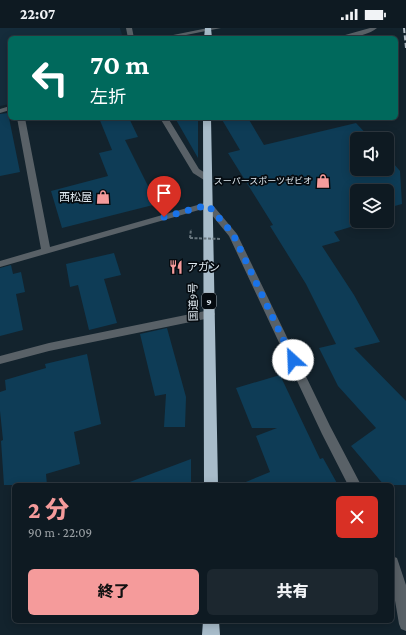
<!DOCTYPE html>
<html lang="ja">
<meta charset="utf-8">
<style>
body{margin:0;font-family:"Crimson Pro","Noto Sans JP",serif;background:#1c272f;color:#f1f3f6;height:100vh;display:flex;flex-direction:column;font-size:15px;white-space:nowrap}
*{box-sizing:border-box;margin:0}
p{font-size:13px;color:#9ba1a5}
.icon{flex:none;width:22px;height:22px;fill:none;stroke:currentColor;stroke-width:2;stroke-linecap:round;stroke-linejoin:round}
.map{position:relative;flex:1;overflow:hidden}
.panel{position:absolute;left:12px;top:455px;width:382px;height:140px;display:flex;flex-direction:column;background:#0e1a22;border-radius:6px;box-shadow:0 2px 10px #0003,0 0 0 1px #2e3840}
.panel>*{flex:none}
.guide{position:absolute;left:8px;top:8px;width:390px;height:84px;border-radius:6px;box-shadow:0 2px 10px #0003,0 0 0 1px #2e3840;background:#00695c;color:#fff;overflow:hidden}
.tools{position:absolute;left:350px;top:104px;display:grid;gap:8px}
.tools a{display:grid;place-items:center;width:44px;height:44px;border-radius:6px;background:#0e1a22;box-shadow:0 2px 10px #0003,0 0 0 1px #2e3840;font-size:20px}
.pin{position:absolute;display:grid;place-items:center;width:34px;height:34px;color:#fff;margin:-41px -17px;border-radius:50% 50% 50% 0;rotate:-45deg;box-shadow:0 0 4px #0007}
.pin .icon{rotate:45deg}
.me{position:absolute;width:44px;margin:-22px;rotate:335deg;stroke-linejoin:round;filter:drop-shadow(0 0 3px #0008)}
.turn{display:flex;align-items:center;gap:14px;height:84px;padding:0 16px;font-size:18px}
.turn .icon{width:52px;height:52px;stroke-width:2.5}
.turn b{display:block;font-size:28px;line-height:34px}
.round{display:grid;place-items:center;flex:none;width:42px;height:42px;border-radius:6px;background:#1c272f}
.head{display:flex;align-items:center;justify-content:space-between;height:68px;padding:0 16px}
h1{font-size:24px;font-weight:800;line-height:30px;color:#f59b9b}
.primary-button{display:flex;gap:8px;margin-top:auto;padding:8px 16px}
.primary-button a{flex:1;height:46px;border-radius:6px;background:#f59b9b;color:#111;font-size:16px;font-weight:800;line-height:46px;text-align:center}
.primary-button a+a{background:#1c272f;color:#f1f3f6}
.status{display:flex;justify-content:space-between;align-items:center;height:28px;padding:0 20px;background:#0e1a22;direction:ltr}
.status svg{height:11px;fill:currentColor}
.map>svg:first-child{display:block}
.built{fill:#152c3b}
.building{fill:#0e3c56}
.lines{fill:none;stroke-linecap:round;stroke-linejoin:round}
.path{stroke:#67757d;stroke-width:2;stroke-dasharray:3 1.5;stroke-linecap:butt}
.minor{fill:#596167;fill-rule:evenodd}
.highway{fill:#a8bcca;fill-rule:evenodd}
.rail{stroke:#b2bdc5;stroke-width:2;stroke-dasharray:5 2.5;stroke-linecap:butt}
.path-bridge{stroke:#67757d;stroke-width:2;stroke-dasharray:3 1.5;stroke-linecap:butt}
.route{stroke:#1a73e8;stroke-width:7;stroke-dasharray:0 12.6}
.labels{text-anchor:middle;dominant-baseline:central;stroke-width:3.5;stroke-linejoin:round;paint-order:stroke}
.far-poi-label{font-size:9px;fill:#e0eaf1;stroke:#050b10;text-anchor:end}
.shield{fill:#050b10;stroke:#9ea7ae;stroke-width:1}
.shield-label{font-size:10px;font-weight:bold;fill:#e0eaf1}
.poi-label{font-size:11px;fill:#e0eaf1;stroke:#050b10;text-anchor:end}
.street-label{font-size:11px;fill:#e0eaf1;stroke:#050b10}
</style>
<div class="status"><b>22:07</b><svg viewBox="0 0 49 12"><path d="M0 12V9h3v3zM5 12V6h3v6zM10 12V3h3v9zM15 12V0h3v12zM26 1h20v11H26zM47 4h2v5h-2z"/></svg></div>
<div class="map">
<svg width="406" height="607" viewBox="0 0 406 607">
<rect width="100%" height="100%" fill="#13232d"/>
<path class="built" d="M0,0H120L123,10H10V76L0,78Z"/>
<path class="building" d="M8,85L20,144L0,148V86Z
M99,90H129L138,109L125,112L157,176L62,200L51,163L108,148L99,125L112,122Z
M175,90H198V130Z
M221,90H248L264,117L356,95L371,111H357V141H387V128L400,143L402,176L387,180V163H357V197L334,204L340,213L322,218L354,267L380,314L354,320L406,373V457H384L351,418L376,400L338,358L319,320L336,316L306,256L270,198L273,197L228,125L240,122Z
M114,225L121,247L104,251L117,295L89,302L78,257L70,259L66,236Z
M11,237L13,246L21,244L25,264L16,266L23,302L0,308V240Z
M167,300L186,369L185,399H164L166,366L155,368L140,306Z
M87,326L101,396L74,404L80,436L46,446L47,457H4L1,413L3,412L0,383V364L6,362L5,352L46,340L45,336Z
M280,347L320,431L323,430L338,457H241V456L270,444L256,408L277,400H252L236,360Z
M191,431V457H127V455Z"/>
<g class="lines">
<path class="path" d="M190,210L191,201"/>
<path class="minor" d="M126,0H132L134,10H128Z
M208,0H221L171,10H158Z
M370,0H377C369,7 347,12 338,9Z
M10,78V82L0,85V81Z
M17,90H25L50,219L208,174L211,175L237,206L330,398L361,457H348L322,406L229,208L206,180L0,239V233L41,221Z
M160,90H168L199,141L210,148V152H204L193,145Z
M210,282L213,283L215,286L213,289L210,290L49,323L0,336V328L49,315Z
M392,528L397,530L406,557V603L401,601L399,596L392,555Z"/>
<path class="highway" d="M205,0H211L212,10H204Z
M203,90H211L218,457H204Z
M203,593H219L220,607H202Z"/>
<path class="rail" d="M404,0L406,20"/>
<path class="path-bridge" d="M190,210L221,211"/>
</g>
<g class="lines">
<path class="route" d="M164,189L208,177L233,206L293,332"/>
</g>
<defs>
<symbol id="shop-bare" viewBox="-9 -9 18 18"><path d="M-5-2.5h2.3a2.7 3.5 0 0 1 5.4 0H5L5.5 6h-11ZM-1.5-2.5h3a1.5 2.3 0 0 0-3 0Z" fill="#f59b9b" stroke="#050b10" stroke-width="2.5" paint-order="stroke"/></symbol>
<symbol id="restaurant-bare" viewBox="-9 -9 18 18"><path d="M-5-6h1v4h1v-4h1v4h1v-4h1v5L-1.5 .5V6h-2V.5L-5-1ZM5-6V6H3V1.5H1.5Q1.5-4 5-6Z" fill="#f59b9b" stroke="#050b10" stroke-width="2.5" paint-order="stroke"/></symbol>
</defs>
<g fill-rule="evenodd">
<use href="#shop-bare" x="313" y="143" width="20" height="20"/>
<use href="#shop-bare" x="93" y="159" width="20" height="20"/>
<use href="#restaurant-bare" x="166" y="229" width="20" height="20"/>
</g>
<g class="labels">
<g class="far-poi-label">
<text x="312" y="153">スーパースポーツゼビオ</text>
</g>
<rect class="shield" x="202" y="265" width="14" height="16" rx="3"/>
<g class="shield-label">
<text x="209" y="273">9</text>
</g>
<g class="poi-label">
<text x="92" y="169">西松屋</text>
<text x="187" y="239" text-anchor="start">アガン</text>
</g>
<g class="street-label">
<text transform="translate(193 274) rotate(-91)">国道9号</text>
</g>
</g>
</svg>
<div class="tools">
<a><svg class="icon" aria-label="sound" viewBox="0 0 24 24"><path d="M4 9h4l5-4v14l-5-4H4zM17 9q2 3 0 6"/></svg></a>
<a><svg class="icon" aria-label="layers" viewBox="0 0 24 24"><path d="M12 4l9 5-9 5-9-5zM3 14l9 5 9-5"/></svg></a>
</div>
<div class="pin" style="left:164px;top:189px;background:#d93025"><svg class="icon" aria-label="arrive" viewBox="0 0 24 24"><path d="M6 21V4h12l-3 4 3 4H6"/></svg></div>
<svg class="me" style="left:293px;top:332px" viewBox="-20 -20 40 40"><circle r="19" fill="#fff"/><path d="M0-13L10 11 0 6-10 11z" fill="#1a73e8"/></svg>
<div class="guide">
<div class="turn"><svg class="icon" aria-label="left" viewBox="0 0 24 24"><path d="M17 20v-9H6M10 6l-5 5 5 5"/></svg><div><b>70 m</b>左折</div></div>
</div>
<section class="panel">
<div class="head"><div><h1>2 分</h1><p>90 m · 22:09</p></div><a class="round" style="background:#d93025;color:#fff"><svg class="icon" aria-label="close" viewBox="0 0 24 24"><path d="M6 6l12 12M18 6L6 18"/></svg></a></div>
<div class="primary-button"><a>終了</a><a>共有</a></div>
</section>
</div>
